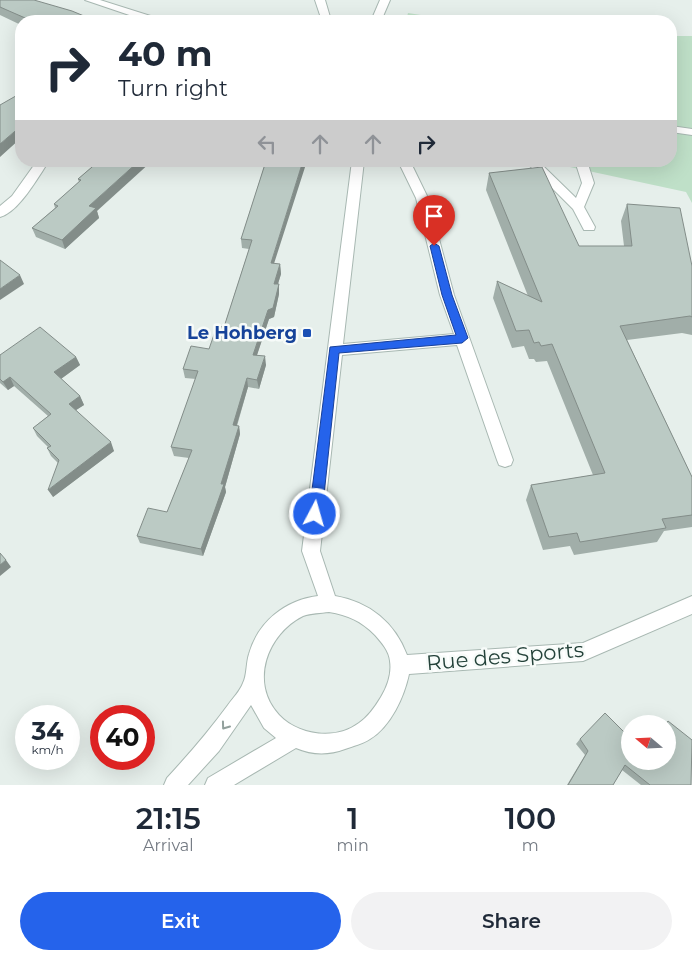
<!DOCTYPE html>
<style>
body{margin:0;font-family:Montserrat,sans-serif;background:#f2f2f3;color:#1f2937;height:100vh;display:flex;flex-direction:column;font-size:19px;white-space:nowrap}
*{box-sizing:border-box;margin:0}
p{font-size:16px;color:#747a83}
.icon{flex:none;width:28px;height:28px;fill:none;stroke:currentColor;stroke-width:2;stroke-linecap:round;stroke-linejoin:round}
.map{position:relative;height:785px;overflow:hidden}
.details{display:flex;flex-direction:column;background:#fff;flex:1}
.details>*{flex:none}
.guide{position:absolute;left:15px;top:15px;width:662px;height:152px;border-radius:20px;box-shadow:0 5px 20px #0002;background:#fff;color:#1f2937;overflow:hidden}
.needle{width:32px;rotate:289deg}
.buttons{position:absolute;left:621px;top:715px;display:grid;gap:10px}
.buttons a{display:grid;place-items:center;width:55px;height:55px;border-radius:50%;background:#fff;box-shadow:0 5px 20px #0002;font-size:25px}
.speed{position:absolute;left:15px;top:705px;display:flex;gap:10px;font-size:25px;font-weight:700;text-align:center}
.speed>*{display:grid;place-content:center;width:65px;height:65px;border-radius:50%;background:#fff;box-shadow:0 5px 20px #0002;line-height:1}
.speed small{font-size:12px;font-weight:400}
.speed .limit{border:8px solid #d22;background:#fff;color:#111}
.pin{position:absolute;display:grid;place-items:center;width:42px;height:42px;color:#fff;margin:-51px -21px;border-radius:50% 50% 50% 0;rotate:-45deg;box-shadow:0 0 5px #0007}
.pin .icon{rotate:45deg}
.me{position:absolute;width:55px;margin:-28px;rotate:6deg;stroke-linejoin:round;filter:drop-shadow(0 0 4px #0008)}
.turn{display:flex;align-items:center;gap:18px;height:105px;padding:0 20px;font-size:22px}
.turn .icon{width:65px;height:65px;stroke-width:2.5}
.turn b{display:block;font-size:35px;line-height:42px}
.lanes{display:flex;align-items:center;height:48px;padding:0 20px;background:#0003;justify-content:center;gap:25px;direction:ltr}
.lanes .off{opacity:.35}
.eta{display:flex;justify-content:space-evenly;align-items:center;height:85px;text-align:center}
.eta b{font-size:30px;font-weight:600;line-height:35px}
.cta{display:flex;gap:10px;margin-top:auto;padding:10px 20px}
.cta a{flex:1;height:58px;border-radius:30px;background:#2563eb;color:#fff;font-size:20px;font-weight:600;line-height:58px;text-align:center}
.cta a+a{background:#f2f2f3;color:#1f2937}
.map>svg:first-child{display:block}
.green{fill:#bfe0c8}
.lines{fill:none;stroke-linecap:round;stroke-linejoin:round}
.minor-casing{stroke:#a8b8b2;stroke-width:2}
.minor{fill:#fff;fill-rule:evenodd}
.wall{fill:#a1aea9}
.shaded-wall{fill:#838d89}
.building{fill:#bbcac4;stroke:#838d89}
.oneway{stroke:#92a09c}
.route{fill:#2563eb;stroke:#184099}
.transit-dot{fill:#1a4fb4;stroke:#f7fbf9;stroke-width:2}
.labels{text-anchor:middle;dominant-baseline:central;stroke-width:5;stroke-linejoin:round;paint-order:stroke}
.transit-label{font-size:18px;font-weight:bold;fill:#164399;stroke:#f7fbf9;text-anchor:end}
.near-street-label{font-size:21px;fill:#24423a;stroke:#f7fbf9}
</style>
<div class="map">
<svg width="692" height="785" viewBox="0 0 692 785">
<rect width="100%" height="100%" fill="#e6efeb"/>
<path class="green" d="M408,13L459,21H406Z
M671,36H692V203L686,192L542,161H671Z"/>
<g class="lines">
<defs>
<path id="minor" d="M85,0H100L160,19L161,21H147Z
M315,0H325L330,17L345,18L350,21H316L321,18Z
M380,0H390L381,21H371Z
M671,126L692,129V135L671,132Z
M37,161H49C38,177 19,212 0,217V206L12,196Z
M352,161H364L343,344L454,334L440,295L416,198L398,161H410L428,198L454,295L513,460L511,465L505,467L499,465L497,460L457,345L342,355L320,551L335,596C370,602 395,623 407,655L583,643L692,596V614L583,661L409,674C404,697 391,726 370,739C363,744 353,746 345,749C329,755 312,755 296,748L234,785H205L208,778L276,738L264,728L251,705L219,751L188,785H164L167,778C189,754 209,731 228,705C233,698 240,691 243,683C247,676 246,663 249,654C258,622 285,600 318,596L302,551ZM329,612C348,615 361,621 375,635C382,643 389,651 390,661C392,674 387,687 381,697C375,707 368,717 359,723C335,741 298,735 279,715C249,683 267,634 303,616C311,613 321,613 329,612Z
M525,161H538L576,198L582,183L575,161H587L594,183L584,207L595,227L594,230H584L573,209Z"/>
</defs>
<use href="#minor" class="minor-casing"/>
<use href="#minor" class="minor"/>
</g>
<path class="wall" d="M0,0L96,21H21V25L0,15Z
M99,161L97,211L99,218L65,249L36,237L32,228L55,208L54,204L79,182L78,179Z
M266,161L274,264H280L281,274L278,284H279V294L274,317L269,319L257,355L266,365L259,389L248,387L237,426H239L240,434L225,487L226,492L203,556L140,543L137,536L167,512L189,458L174,456L171,447L196,379L185,378L183,369L209,349L224,327L249,249L242,248L241,239Z
M489,173L579,246H624L621,221L627,204L692,266V335L682,333L627,340L692,477V527L664,531L657,542L574,555L570,546L543,550L526,500L531,485L593,475L547,361L536,362L534,359H529L524,346L512,348L493,298L497,281L528,296L486,190Z
M0,355L76,357L80,365L61,379L80,396L84,405L76,410L114,451L53,497L58,463L51,456L47,448L48,447L37,436L33,428L48,416L14,386L8,390L0,383Z
M668,721L691,785H641L622,770L613,785H567L585,755L576,744L580,739L630,761H668V724H665Z"/>
<path class="shaded-wall" d="M21,126V138L0,157V144Z
M139,161H152L97,211L99,218L65,249L62,240L89,206Z
M303,161H307L271,273V263Z
M280,264L281,274L275,293L274,284Z
M20,275L24,284L0,300V289Z
M279,284V294L274,317L269,319L254,364L253,355L268,310Z
M265,356L266,365L259,389L257,380Z
M76,357L80,365L58,381L54,372Z
M10,377L14,386L8,390L3,382Z
M247,378L248,387L234,434L233,425Z
M80,396L84,405L73,412L69,404Z
M239,426L240,434L225,487L226,492L203,556L201,549Z
M111,442L114,451L53,497L48,490Z
M6,560L11,567L0,576V565Z"/>
<path class="building" d="M0,0H34L72,11L96,21H32L0,7Z
M21,93V126L0,144V105Z
M99,161H139L89,206L96,208L62,240L32,228L58,206L54,204L81,180L78,179Z
M266,161H303L271,263L280,264L274,284H279L273,308L268,310L253,355L265,356L257,380L247,378L233,425L239,426L221,484H224L201,549L137,536L148,508L167,512L192,450L171,447L198,371L183,369L191,346L209,349L217,326L224,327L252,240L241,239Z
M542,167L579,246H632L627,204L680,208L692,266V317L690,316L620,326L692,477V515L662,519L666,528L580,542L577,533L549,537L531,485L605,473L552,344L541,346L539,342L534,343L529,330L516,331L497,281L542,302L489,173Z
M0,260L20,275L0,289Z
M40,327L76,357L54,372L80,396L69,404L111,442L48,490L59,460L47,448L51,446L33,428L51,414L10,377L3,382L0,379V355Z
M0,553L6,560L0,565Z
M605,713L630,738V761H668V724H666L668,721L692,740L691,785H650L625,765L613,785H568L588,751L580,739Z"/>
<defs><path id="oneway-chevron" d="M-2-3.5L2.5 0L-2 3.5" fill="none" stroke-width="1.6" stroke-linecap="round" stroke-linejoin="round" transform="scale(1.25)"/></defs>
<use class="oneway" href="#oneway-chevron" transform="translate(225 726) rotate(126)"/>
<path class="route" d="M434,243L439,246L452,295L468,338L462,343L339,353L322,514L320,518L315,520L311,518L309,514L330,347L456,335L442,295L430,246Z"/>
<rect class="transit-dot" x="302" y="328" width="10" height="10" rx="2.5"/>
<g class="labels">
<g class="transit-label">
<text x="297" y="333">Le Hohberg</text>
</g>
<g class="near-street-label">
<text transform="translate(505 656) rotate(-5)">Rue des Sports</text>
</g>
</g>
</svg>
<div class="buttons">
<a><svg class="needle" viewBox="-14 -14 28 28"><path d="M0-13l5 13h-10z" fill="#e53935"/><path d="M0 13l5-13h-10z" fill="#747a83"/></svg></a>
</div>
<div class="speed"><div>34<small>km/h</small></div><div class="limit">40</div></div>
<div class="pin" style="left:434px;top:246px;background:#d93025"><svg class="icon" aria-label="arrive" viewBox="0 0 24 24"><path d="M6 21V4h12l-3 4 3 4H6"/></svg></div>
<svg class="me" style="left:315px;top:514px" viewBox="-20 -20 40 40"><circle r="17" fill="#2563eb" stroke="#fff" stroke-width="3"/><path d="M0-11L8 9 0 5-8 9z" fill="#fff"/></svg>
<div class="guide">
<div class="turn"><svg class="icon" aria-label="right" viewBox="0 0 24 24"><path d="M7 20v-9h11M14 6l5 5-5 5"/></svg><div><b>40 m</b>Turn right</div></div>
<div class="lanes"><svg class="icon off" aria-label="left" viewBox="0 0 24 24"><path d="M17 20v-9H6M10 6l-5 5 5 5"/></svg><svg class="icon off" aria-label="ahead" viewBox="0 0 24 24"><path d="M12 20V5M6 11l6-6 6 6"/></svg><svg class="icon off" aria-label="ahead" viewBox="0 0 24 24"><path d="M12 20V5M6 11l6-6 6 6"/></svg><svg class="icon" aria-label="right" viewBox="0 0 24 24"><path d="M7 20v-9h11M14 6l5 5-5 5"/></svg></div>
</div>
</div>
<section class="details">
<div class="eta">
<div><b>21:15</b><p>Arrival</p></div>
<div><b>1</b><p>min</p></div>
<div><b>100</b><p>m</p></div>
</div>
<div class="cta"><a>Exit</a><a>Share</a></div>
</section>
